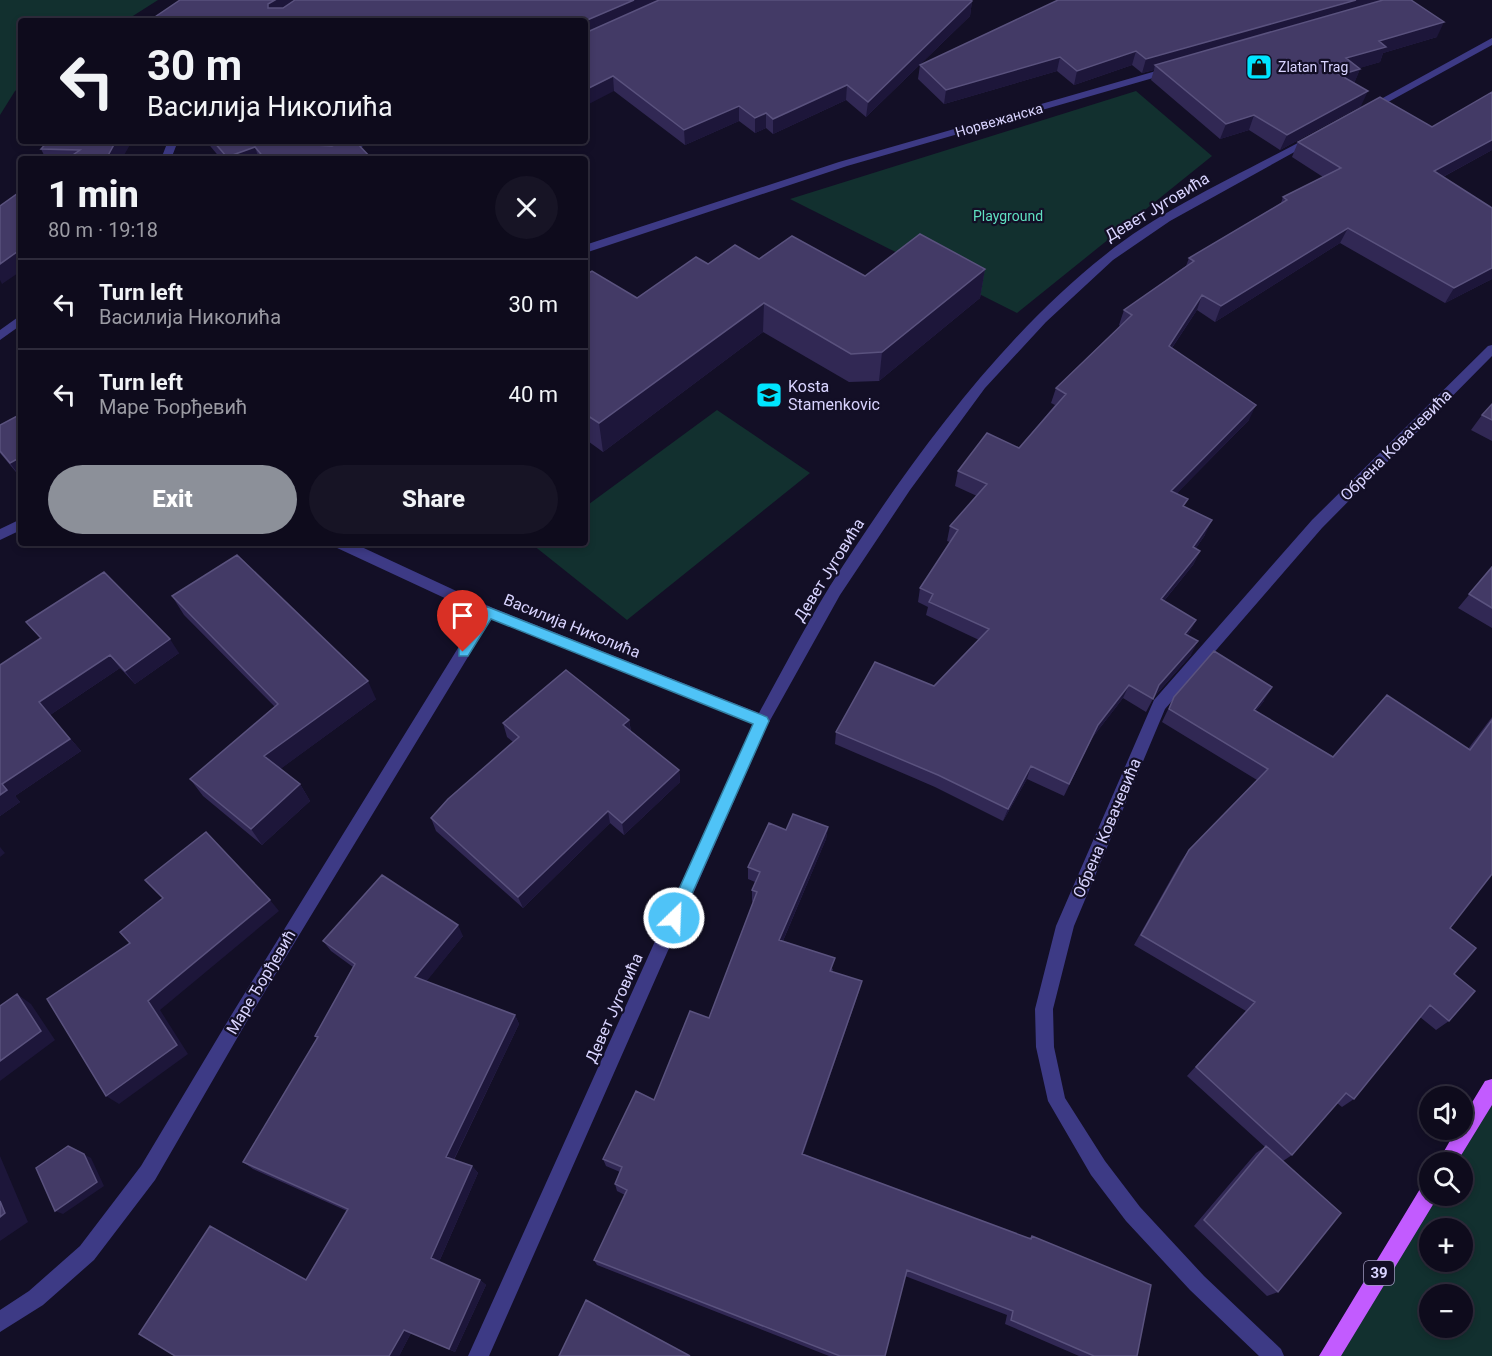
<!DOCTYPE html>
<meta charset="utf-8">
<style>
body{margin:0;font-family:Roboto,sans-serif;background:#171425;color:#f1f3f6;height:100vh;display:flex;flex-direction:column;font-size:22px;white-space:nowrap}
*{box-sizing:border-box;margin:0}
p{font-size:20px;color:#9b9ba3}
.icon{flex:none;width:33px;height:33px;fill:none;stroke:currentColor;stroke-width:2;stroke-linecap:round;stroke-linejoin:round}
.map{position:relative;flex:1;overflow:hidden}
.details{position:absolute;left:18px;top:156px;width:570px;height:390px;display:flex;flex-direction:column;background:#0e0b1c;border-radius:6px;box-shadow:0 3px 9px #0003,0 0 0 2px #2e2b3b}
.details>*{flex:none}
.hud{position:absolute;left:18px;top:18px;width:570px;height:126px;border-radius:6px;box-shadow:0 3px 9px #0003,0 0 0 2px #2e2b3b;background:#0e0b1c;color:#f1f3f6;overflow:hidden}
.buttons{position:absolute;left:1419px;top:1086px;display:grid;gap:12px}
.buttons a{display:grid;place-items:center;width:54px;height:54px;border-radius:50%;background:#0e0b1c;box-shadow:0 3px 9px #0003,0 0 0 2px #2e2b3b;font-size:30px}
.pin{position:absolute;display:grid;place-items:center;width:51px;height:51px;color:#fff;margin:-62px -26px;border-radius:50% 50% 50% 0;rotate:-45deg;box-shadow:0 0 6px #0007}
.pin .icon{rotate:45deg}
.me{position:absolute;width:66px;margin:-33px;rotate:24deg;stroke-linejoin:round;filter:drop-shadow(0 0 4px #0008)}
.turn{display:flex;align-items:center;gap:21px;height:126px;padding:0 30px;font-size:27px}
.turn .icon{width:78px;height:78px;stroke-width:2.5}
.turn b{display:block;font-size:42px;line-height:51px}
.round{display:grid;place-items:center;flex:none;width:63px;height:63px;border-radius:32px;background:#171425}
.summary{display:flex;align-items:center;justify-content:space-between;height:102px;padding:0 30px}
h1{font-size:36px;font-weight:800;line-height:45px}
.primary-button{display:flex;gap:12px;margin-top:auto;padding:12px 30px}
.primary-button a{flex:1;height:69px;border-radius:36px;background:#8c9099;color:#fff;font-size:24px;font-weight:800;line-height:69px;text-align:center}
.primary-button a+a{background:#171425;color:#f1f3f6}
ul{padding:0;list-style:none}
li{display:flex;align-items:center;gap:18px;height:90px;padding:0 30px;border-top:2px solid #2e2b3b}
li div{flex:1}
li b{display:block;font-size:22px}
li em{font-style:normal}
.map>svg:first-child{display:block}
.green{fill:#12302f;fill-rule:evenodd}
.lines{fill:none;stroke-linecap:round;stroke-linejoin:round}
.minor{fill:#3d3a85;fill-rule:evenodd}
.primary{fill:#c25bff;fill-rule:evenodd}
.wall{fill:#312854}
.shaded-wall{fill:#1d163a}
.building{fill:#433a66;stroke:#5a527e;stroke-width:1.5}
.route{fill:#4fc3f7;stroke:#337fa1;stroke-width:1.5}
.labels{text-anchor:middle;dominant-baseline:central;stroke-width:4.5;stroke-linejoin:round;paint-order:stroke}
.far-poi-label{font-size:14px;fill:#d9d4ff;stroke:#130f26;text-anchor:start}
.far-street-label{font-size:14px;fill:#d9d4ff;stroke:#130f26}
.far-park-label{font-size:14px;fill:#5fe0c0;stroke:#130f26}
.shield{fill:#130f26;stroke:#9e99be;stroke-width:1.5}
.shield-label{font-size:15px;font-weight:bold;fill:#d9d4ff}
.street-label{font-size:16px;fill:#d9d4ff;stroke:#130f26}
.poi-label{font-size:16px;fill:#d9d4ff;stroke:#130f26;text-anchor:start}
</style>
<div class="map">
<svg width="1492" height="1356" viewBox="0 0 1492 1356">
<rect width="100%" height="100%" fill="#130f26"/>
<path class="green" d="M0,0H158L125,21H21V87L15,91L0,115Z
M1136,91L1212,156L1017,313L790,199Z
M717,410L810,473L627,620L533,545L585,543V507Z
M1492,1091V1356H1338L1431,1196H1462V1162H1450ZM1430,1228H1462V1262H1430ZM1430,1294H1462V1328H1430Z"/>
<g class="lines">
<path class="minor" d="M1492,38V45L1370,112L1361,110Z
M1170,67L1174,68V72L847,166L585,253V245L839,162Z
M1309,137L1318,139L1170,221L1113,260L1046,322L985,388L910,490L840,595L768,724L489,1356H468L753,724L491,619L247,1021L155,1180L94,1260L43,1305L0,1332V1310L29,1291L80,1246L141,1166L235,1009L479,614L335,547L333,543H353L493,608L759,713C782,671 805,627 830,586C904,470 996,341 1105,255C1163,208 1243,173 1309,137Z
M168,141H178L171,159H161Z
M359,141H373L337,159H323Z
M21,315V325L0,340V330Z
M1492,345V356L1322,528L1165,709L1074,926L1053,1009L1054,1047L1065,1098L1105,1161L1140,1207L1204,1276L1281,1349L1284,1356H1259L1190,1290L1126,1221L1091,1175L1048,1101L1036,1047L1035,1009L1056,926L1154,700L1312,520L1488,346Z
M21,519V530L0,540V529Z"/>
<path class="primary" d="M1492,1079V1105L1457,1162H1438L1456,1130H1462V1119L1485,1081Z
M1430,1182V1196H1438L1437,1198L1341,1356H1319L1423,1184Z"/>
</g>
<path class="wall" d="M1058,0L1437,37L1383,53L1380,62L1359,68L1360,69L1354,83L1361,106L1280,150L1249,130L1220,139L1151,80L1154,70L1142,73L1132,65L1074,85L1057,71L944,104L918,79L920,65Z
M972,1L970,16L866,117L846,100L773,134L766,128L755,133L739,121L685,145L614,91L585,21Z
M1492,92V150L1443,177L1492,279L1445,303L1340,243L1215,322L1197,310L1172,348L1249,420L1176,494L1185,507L1205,535L1196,548L1200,551L1193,565L1164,601L1196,620L1188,635L1191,655L1154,697L1146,712L1123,698L1092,738L1064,796L1027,779L1003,821L935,787L835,744L836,732L934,686L979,640L926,615L928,607L918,602L920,588L950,542L947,541L950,526L977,496L955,486L958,471L1019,448L1055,405L1051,403L1056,388L1120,326L1119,325L1124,310L1186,266L1189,258L1281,203L1283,197L1323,177L1292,157L1298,142L1432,127Z
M48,141L122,159H46L41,149Z
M206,141H355L372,159H221Z
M759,259L865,276L985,269L980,298L879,381L849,382L763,332L603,452L585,439V275L637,298L708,264Z
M1492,404V441L1471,430L1482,415Z
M0,425L21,478L0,453Z
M1492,567V628L1458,608Z
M172,596L376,699L280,769L300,784L310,801L262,845L203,796L190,779L275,707L184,615Z
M26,622L179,653L135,684L120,668L50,715L81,751L15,796L20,802L0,816V665L40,638Z
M1174,697L1264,701L1256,711L1333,757L1468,749L1492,717V874L1450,928L1454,974L1449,1021L1436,1030L1420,1017L1354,1099L1342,1107L1337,1103L1292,1155L1283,1161L1278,1292L1267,1296L1194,1226L1256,1153L1265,1147L1187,1076L1246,1011L1134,945L1181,861L1189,850L1257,780L1162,722Z
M629,720L631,731L679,770L680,782L624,835L610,823L523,908L436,831L431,818L513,742L507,737L503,723Z
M828,827L826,839L783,941L833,969L832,972L862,981L859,991L803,1154L1029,1238L1032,1236L1137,1356H1079L1005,1324L1007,1315L905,1276L885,1356H829L597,1265L594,1260L625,1195L617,1191L615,1184L620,1172L606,1166L603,1159L654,1100L709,1018L753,902L752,901V890L755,882L748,879V867L786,830Z
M463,936L426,981L515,1015L519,1024L454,1160L472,1166L478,1173L439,1262L480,1280L486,1285L455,1352L411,1333L399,1356L210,1226L306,1280L347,1211L253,1169L243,1162L317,1038L315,1036L353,967L331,951L323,941Z"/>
<path class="shaded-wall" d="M275,0H302L273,19L268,8V4Z
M634,0H668L585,37V21Z
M1356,0H1388L1155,65L1154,70L1142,73L1146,59Z
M972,1L970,16L866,117L868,102Z
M1444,22L1437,37L1383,53L1380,62L1340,74L1346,58L1379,41Z
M1136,51L1132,65L1074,85L1077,71Z
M1060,57L1057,71L944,104L946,90Z
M1360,69L1354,84L1340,75Z
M613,76L614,91L585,106V90Z
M847,85L846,100L773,134V119Z
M1368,91L1361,106L1280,150L1287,135Z
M739,106V121L685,145L684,130Z
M766,113V128L755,133V118Z
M1254,115L1249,130L1220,139L1226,124Z
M1492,140V150L1426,186L1434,171Z
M116,141H132L122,159H106Z
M319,141H347L322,157L316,145L317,142Z
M255,147L259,159H228L227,157Z
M1348,228L1340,243L1215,322L1221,306Z
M21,249V271L2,284L0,280V264Z
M1492,268V279L1445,303L1454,288Z
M985,269L980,298L879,381L882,352Z
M1202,295L1197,310L1163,361L1169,346Z
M764,303L763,332L603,452L599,423Z
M1256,405L1249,420L1165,505L1171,491Z
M21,457V478L10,463Z
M1212,520L1205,535L1187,561L1193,547Z
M1200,551L1193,565L1154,613L1161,599Z
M1196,620L1189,634L1178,647L1185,634Z
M170,639L179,653L135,684L125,671Z
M1198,641L1191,655L1152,699L1159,685Z
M110,655L120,668L50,715L81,751L15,796L20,802L0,816V795L2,784L39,702Z
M368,681L376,699L275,773L264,756Z
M1129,685L1123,698L1092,738L1064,796L1098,725Z
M1272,687L1264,701L1246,723L1254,710Z
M629,720L631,734L623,725Z
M1031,766L1027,779L1003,821L1008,809Z
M679,770L680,782L624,835L622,823Z
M300,784L310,801L262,845L251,829Z
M608,811L610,823L523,908L518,897Z
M828,827L826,839L779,950V940Z
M0,847L5,853L0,857Z
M270,900L279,911L160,1010L188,1054L119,1104L106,1096L148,1001Z
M458,925L463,936L422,987L415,977Z
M862,981L859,991L801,1161L802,1154Z
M17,994L31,1004L55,1040L0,1081V1061Z
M515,1015L519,1024L452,1163L446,1157Z
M68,1146L91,1158L104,1186L63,1214L55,1211Z
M0,1156L28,1222L0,1241Z
M472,1166L478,1173L438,1264L431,1258Z
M480,1280L486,1285L455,1352L449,1349Z
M404,1330L411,1333L399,1356H389Z"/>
<path class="building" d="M180,0H275L268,4V8H283L295,0H634L585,21H149Z
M659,0H970L972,1L868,102L847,85L773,119L766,113L755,118L739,106L684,130L613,76L585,90V33Z
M1058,0H1356L1146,59L1136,51L1077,71L1060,57L946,90L920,65Z
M1383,0H1411L1444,22L1379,41L1386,47L1346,58L1360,69L1340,75L1368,91L1287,135L1254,115L1226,124L1155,65Z
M1492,92V140L1434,171L1492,208V268L1454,288L1348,228L1221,306L1202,295L1169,346L1256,405L1171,491L1188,499L1183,506L1212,520L1193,547L1200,551L1161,599L1196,620L1185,634L1198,641L1159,685L1153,699L1129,685L1098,725L1069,784L1031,766L1008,809L938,775L836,732L875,662L934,686L989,629L929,602L933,594L920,588L958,530L950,526L987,484L958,471L987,433L1019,448L1066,394L1056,388L1132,315L1124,310L1194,261L1189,258L1287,200L1283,197L1341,168L1298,142L1380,97L1432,127Z
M48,141H116L106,159H67L80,150L41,149Z
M213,141H319L317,142L316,145L332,146L343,141H355L372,159H265L255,147L227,157Z
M21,191V249L0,264V206Z
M920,234L985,269L882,352L851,354L764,303L599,423L585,414V275L592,271L637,298L696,257L708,264L735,245L759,259L792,236L865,276Z
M1492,404V420L1482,415Z
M21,414V457L10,463L0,451V425Z
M237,555L368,681L264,756L300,784L251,829L190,779L278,704L172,596Z
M1492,567V608L1469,594Z
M104,572L170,639L125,671L110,655L39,702L70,739L2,784L7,790L0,795V665L41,638L26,622Z
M1214,651L1272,687L1254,710L1333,757L1387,695L1470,750L1492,720V874L1450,928L1476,948L1454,974L1475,991L1449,1021L1430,1005L1354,1099L1346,1093L1292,1155L1196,1067L1255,1002L1141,935L1189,850L1268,769L1169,709L1174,697Z
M566,670L629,720L623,725L679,770L622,823L608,811L518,897L431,818L448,799L519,737L503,723Z
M793,814L828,827L779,940L835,958L830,971L862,981L802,1154L1031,1239L1032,1236L1151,1285L1137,1356H1094L1011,1320L1013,1311L907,1270L885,1356H840L594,1260L627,1190L615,1184L622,1167L603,1159L636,1091L654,1100L690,1011L709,1018L757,892L752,890L760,872L748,867L769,823L786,830Z
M206,832L270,900L148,1001L177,1045L106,1096L47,999L130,943L120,932L163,898L145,880Z
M382,875L458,925L415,977L515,1015L446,1157L472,1166L431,1258L480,1280L449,1349L404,1330L389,1356H175L139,1334L210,1226L306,1280L348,1209L243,1162L318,1037L315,1036L355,964L323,941Z
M17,994L41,1031L0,1061V1006Z
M68,1146L84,1154L97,1182L55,1211L36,1168Z
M1266,1146L1341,1213L1278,1292L1204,1220Z
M0,1201L5,1213L0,1217Z
M586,1300L690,1356H559Z"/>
<path class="route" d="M488,607L767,717L769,721L679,923L674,926L668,923L666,918L753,724L491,619L468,656H459V648L483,608Z"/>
<defs>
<symbol id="shop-square" viewBox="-11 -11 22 22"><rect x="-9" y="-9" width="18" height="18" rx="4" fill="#00e5ff" stroke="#130f26"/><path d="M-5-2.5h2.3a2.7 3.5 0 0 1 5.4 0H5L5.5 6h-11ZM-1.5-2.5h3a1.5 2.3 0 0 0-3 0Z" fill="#111"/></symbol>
<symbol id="school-square" viewBox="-11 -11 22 22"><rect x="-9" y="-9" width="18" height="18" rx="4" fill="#00e5ff" stroke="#130f26"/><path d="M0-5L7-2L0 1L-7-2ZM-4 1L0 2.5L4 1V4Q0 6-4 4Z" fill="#111"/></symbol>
</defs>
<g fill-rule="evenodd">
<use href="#shop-square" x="1244" y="52" width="30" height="30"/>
<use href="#school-square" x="754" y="380" width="30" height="30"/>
</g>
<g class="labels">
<g class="far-poi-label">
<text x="1278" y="67">Zlatan Trag</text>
</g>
<g class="far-street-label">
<text transform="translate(999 120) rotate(-16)">Норвежанска</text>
</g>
<g class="far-park-label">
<text x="1008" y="216">Playground</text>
</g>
<rect class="shield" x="1364" y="1261" width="30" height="24" rx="4.5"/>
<g class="shield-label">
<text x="1379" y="1273">39</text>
</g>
<g class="street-label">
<text transform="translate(1157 207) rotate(-31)">Девет Југовића</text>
<text transform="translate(1396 445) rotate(-45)">Обрена Ковачевића</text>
<text transform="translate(829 570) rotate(-58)">Девет Југовића</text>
<text transform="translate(572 626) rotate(22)">Василија Николића</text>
<text transform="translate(1107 828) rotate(-67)">Обрена Ковачевића</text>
<text transform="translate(261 982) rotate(-59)">Маре Ђорђевић</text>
<text transform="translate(614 1008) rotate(-66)">Девет Југовића</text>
</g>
<g class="poi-label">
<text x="788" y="386">Kosta<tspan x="788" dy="18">Stamenkovic</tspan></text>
</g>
</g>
</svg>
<div class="buttons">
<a><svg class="icon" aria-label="sound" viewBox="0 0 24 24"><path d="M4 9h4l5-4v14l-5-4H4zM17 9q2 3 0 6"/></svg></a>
<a><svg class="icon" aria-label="search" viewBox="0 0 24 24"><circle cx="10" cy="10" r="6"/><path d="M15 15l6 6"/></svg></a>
<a>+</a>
<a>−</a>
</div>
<div class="pin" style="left:463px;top:652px;background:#d93025"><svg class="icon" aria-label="arrive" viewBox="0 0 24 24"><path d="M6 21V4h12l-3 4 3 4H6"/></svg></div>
<svg class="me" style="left:674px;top:918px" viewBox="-20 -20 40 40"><circle r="17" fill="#4fc3f7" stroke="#fff" stroke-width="3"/><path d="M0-11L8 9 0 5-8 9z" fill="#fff"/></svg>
<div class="hud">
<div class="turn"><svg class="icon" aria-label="left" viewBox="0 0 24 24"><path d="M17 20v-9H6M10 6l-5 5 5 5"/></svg><div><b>30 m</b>Василија Николића</div></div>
</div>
<section class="details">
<div class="summary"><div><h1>1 min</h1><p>80 m · 19:18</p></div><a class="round"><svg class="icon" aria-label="close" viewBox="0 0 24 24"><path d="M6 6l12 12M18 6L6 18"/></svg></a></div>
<ul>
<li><svg class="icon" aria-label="left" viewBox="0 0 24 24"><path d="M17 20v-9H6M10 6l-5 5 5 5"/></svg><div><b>Turn left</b><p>Василија Николића</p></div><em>30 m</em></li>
<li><svg class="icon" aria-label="left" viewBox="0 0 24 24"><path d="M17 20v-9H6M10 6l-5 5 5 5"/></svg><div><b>Turn left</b><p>Маре Ђорђевић</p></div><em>40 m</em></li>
</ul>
<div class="primary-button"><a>Exit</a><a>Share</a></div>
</section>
</div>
